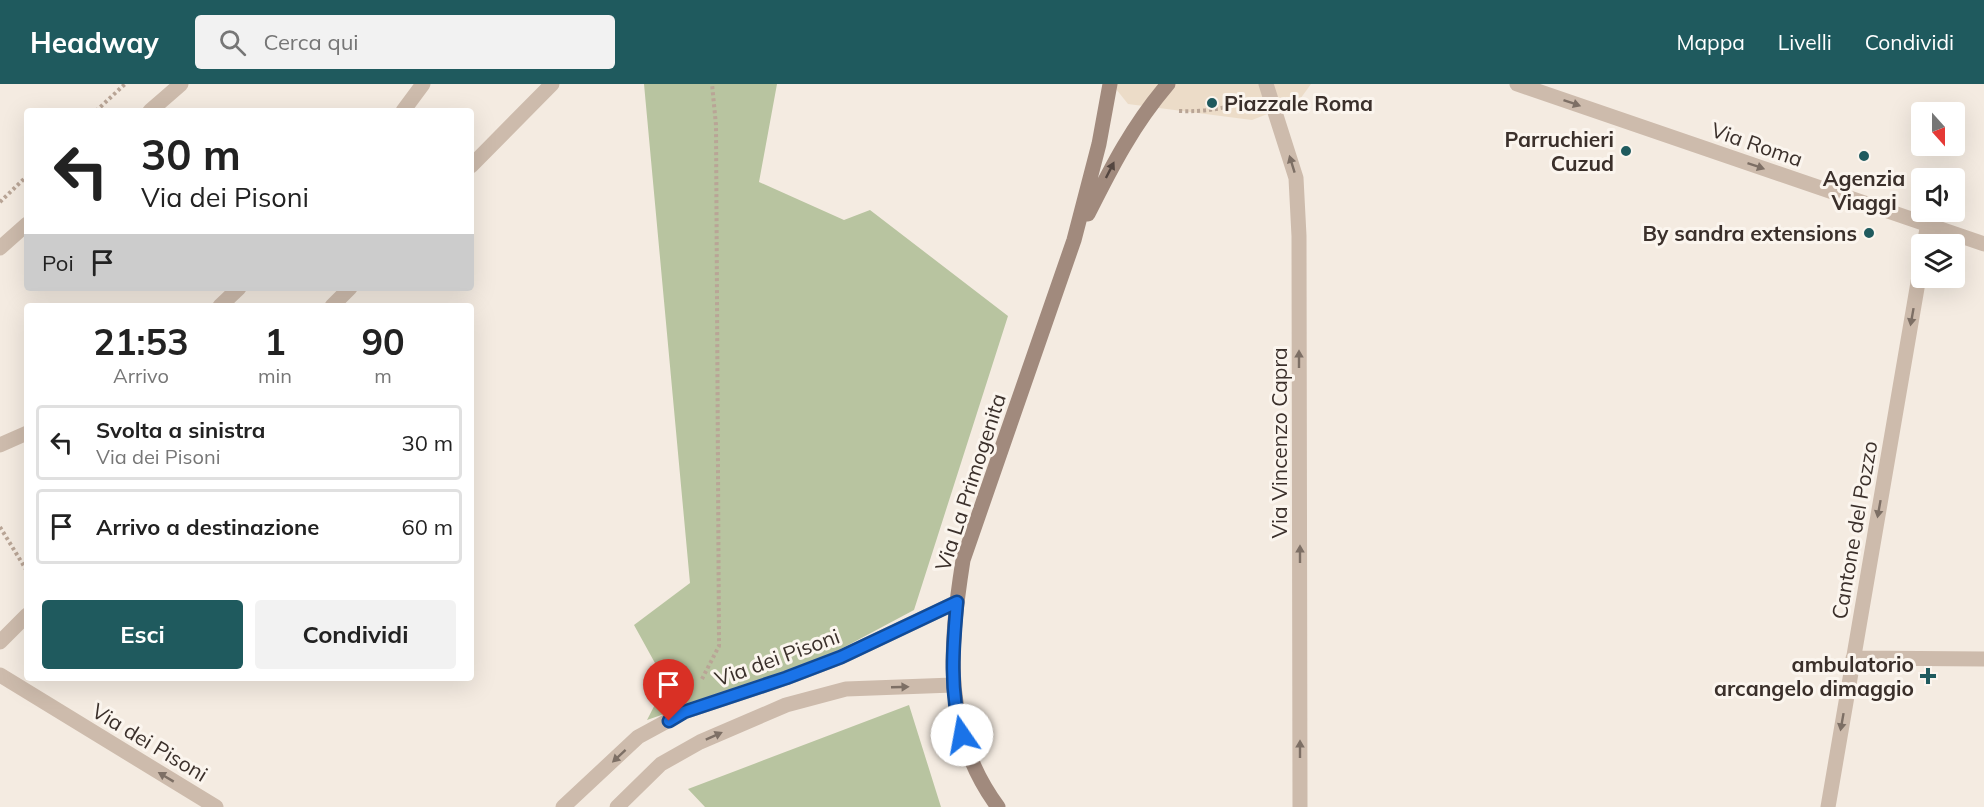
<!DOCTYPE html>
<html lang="it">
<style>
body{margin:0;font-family:Mulish,sans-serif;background:#f2f2f2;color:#222;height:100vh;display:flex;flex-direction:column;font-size:22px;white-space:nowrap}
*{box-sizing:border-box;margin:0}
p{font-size:20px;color:#767676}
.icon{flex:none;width:33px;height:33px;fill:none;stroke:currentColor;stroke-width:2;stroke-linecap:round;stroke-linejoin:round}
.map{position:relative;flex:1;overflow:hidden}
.details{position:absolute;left:24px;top:219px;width:450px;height:378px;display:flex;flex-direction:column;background:#fff;border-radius:6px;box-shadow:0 6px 24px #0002}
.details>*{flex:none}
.top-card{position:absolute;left:24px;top:24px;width:450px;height:183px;border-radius:6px;box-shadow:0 6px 24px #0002;background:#fff;color:#222;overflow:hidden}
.needle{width:39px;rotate:159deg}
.tools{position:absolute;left:1911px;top:18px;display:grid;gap:12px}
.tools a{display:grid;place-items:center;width:54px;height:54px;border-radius:6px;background:#fff;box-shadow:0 6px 24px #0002;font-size:30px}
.pin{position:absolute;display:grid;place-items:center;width:51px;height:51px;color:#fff;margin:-62px -26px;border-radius:50% 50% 50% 0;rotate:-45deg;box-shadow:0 0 6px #0007}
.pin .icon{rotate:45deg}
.me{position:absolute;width:66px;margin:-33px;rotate:348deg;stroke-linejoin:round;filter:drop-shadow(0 0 4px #0008)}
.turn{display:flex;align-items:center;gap:21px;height:126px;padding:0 18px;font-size:27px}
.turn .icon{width:78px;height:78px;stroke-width:2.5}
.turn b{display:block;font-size:42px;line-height:51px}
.then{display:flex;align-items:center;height:57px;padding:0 18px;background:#0003;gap:12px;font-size:22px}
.eta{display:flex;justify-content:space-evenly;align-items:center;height:102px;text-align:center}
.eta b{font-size:36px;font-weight:700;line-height:42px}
.action{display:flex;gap:12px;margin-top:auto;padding:12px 18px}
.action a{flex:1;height:69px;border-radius:6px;background:#1f5a5e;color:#fff;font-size:24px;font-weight:700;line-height:69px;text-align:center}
.action a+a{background:#f2f2f2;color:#222}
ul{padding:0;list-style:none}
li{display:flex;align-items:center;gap:18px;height:75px;margin:0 12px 9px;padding:0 6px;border:3px solid #e0e0e0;border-radius:6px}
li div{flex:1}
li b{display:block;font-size:22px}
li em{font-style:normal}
header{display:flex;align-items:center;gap:36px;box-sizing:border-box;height:84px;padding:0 30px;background:#1f5a5e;color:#fff}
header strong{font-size:28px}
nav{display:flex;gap:33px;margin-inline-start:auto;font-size:21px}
.search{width:420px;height:54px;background:#f2f2f2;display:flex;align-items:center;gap:15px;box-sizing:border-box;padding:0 21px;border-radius:6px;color:#767676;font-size:22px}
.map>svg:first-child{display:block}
.green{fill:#b8c4a0}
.plaza{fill:#ecdcc8}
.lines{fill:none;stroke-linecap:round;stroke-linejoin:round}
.path{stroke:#b9a596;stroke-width:4;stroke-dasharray:3 3;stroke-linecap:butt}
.service{stroke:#cdbbac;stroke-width:15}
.minor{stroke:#cdbbac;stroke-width:15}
.secondary{stroke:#a18a7d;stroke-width:15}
.oneway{fill:#7d6f65}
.oneway2{fill:#544640}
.route-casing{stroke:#114b97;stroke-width:15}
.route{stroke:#1a73e8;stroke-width:10}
.poi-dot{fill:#1f5a5e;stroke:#fbf5ee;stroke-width:2}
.labels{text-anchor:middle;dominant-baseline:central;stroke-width:6;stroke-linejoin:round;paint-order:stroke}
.poi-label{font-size:21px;font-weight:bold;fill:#3b302b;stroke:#fbf5ee;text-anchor:end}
.street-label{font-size:21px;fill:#3b302b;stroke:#fbf5ee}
</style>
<header>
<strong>Headway</strong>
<div class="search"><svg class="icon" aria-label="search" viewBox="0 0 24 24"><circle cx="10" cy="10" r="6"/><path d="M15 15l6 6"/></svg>Cerca qui</div>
<nav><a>Mappa</a><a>Livelli</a><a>Condividi</a></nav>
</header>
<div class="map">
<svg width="1984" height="723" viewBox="0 0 1984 723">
<rect width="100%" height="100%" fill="#f4ebe1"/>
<path class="green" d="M644,0H777L759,98L844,136L870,126L1008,232L914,526L822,575L647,636L666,599L634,541L690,499Z
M909,621L941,723H705L688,705Z"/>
<path class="plaza" d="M1112,0H1311L1298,18L1252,36L1128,20Z"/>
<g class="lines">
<path class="path" d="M96,27L125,0
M1179,27C1205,28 1222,25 1248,17
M0,118L27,92
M0,443L27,487
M702,595L719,562L716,41L712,0"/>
<path class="service" d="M150,27L181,0
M403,27L423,0
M0,164L27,140
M220,222L239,204
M0,361L27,349
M0,591L216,723"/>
<path class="minor" d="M1266,0L1296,94L1299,152L1300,723
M1517,0L1984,160
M471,82L552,0
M1924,160L1928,140
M332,222L350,204
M0,558L27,531
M1853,574L1984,575
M563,723L638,653L684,628L786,594L841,573L957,518
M617,723L661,680L700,658L786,621L846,605L953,601
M1828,723L1922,175"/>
<path class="secondary" d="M1088,130C1112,82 1133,41 1168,0
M998,723C942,647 949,565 963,476L1074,156L1099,60L1110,0"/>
</g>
<defs><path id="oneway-solid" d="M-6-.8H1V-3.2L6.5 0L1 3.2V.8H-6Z" transform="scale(1.5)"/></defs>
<g class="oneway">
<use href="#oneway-solid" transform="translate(1572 19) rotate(19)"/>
<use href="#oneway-solid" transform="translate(1292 80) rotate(-107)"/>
<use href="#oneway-solid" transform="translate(1756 82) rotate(19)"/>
<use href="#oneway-solid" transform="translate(1912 233) rotate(100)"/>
<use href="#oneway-solid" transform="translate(1299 275) rotate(-90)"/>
<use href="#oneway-solid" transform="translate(1879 425) rotate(100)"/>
<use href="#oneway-solid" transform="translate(1300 470) rotate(-90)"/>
<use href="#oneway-solid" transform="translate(900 603) rotate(-2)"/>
<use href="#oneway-solid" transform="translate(1842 638) rotate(100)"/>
<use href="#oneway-solid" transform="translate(714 652) rotate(-24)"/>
<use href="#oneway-solid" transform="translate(1300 665) rotate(-90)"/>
<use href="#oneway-solid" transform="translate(619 672) rotate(137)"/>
<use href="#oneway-solid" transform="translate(166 693) rotate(-149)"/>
</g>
<use class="oneway2" href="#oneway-solid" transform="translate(1110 86) rotate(-63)"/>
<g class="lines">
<defs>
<path id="route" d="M669,637L684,628L786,594L841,573L957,518C953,562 949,608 962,651"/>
</defs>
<use href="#route" class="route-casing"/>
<use href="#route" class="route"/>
</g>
<g class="poi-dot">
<circle cx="1212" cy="19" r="6"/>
<circle cx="1626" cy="67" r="6"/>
<circle cx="1864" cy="72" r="6"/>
<circle cx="1869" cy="149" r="6"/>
<path d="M1925 583h6v6h6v6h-6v6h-6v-6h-6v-6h6z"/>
</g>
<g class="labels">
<g class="poi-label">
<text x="1224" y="19" text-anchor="start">Piazzale Roma</text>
<text x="1614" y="55">Parruchieri<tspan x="1614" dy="24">Cuzud</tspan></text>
<text x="1864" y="94" text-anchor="middle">Agenzia<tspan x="1864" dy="24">Viaggi</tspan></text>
<text x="1857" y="149">By sandra extensions</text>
<text x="1914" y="580">ambulatorio<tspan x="1914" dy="24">arcangelo dimaggio</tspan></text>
</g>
<g class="street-label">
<text transform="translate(1757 60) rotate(19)">Via Roma</text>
<text transform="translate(1279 359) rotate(-90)">Via Vincenzo Capra</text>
<text transform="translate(970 398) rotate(-72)">Via La Primogenita</text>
<text transform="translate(1854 446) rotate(-80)">Cantone del Pozzo</text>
<text transform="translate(777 573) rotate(-20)">Via dei Pisoni</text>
<text transform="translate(150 658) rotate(31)">Via dei Pisoni</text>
</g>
</g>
</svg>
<div class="tools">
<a><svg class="needle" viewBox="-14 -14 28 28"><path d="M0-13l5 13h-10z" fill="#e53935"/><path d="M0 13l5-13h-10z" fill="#767676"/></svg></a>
<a><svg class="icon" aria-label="sound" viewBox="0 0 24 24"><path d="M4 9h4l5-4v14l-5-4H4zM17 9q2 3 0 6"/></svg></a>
<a><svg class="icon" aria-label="layers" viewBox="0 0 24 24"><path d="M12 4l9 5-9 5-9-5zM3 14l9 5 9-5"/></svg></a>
</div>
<div class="pin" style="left:669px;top:637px;background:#d93025"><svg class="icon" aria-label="arrive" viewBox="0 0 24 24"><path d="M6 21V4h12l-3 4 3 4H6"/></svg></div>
<svg class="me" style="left:962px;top:651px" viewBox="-20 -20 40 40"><circle r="19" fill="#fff"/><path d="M0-13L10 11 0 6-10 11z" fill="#1a73e8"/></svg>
<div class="top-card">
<div class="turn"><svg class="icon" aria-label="left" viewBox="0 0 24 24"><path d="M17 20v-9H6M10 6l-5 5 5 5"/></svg><div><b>30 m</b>Via dei Pisoni</div></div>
<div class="then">Poi<svg class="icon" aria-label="arrive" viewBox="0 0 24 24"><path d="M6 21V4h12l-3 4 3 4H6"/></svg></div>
</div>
<section class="details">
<div class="eta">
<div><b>21:53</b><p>Arrivo</p></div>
<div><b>1</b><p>min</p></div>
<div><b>90</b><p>m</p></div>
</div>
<ul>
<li><svg class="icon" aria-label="left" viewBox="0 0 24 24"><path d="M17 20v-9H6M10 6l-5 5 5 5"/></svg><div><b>Svolta a sinistra</b><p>Via dei Pisoni</p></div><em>30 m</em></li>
<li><svg class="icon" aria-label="arrive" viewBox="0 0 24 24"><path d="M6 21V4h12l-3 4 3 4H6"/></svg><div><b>Arrivo a destinazione</b></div><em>60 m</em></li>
</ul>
<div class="action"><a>Esci</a><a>Condividi</a></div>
</section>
</div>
